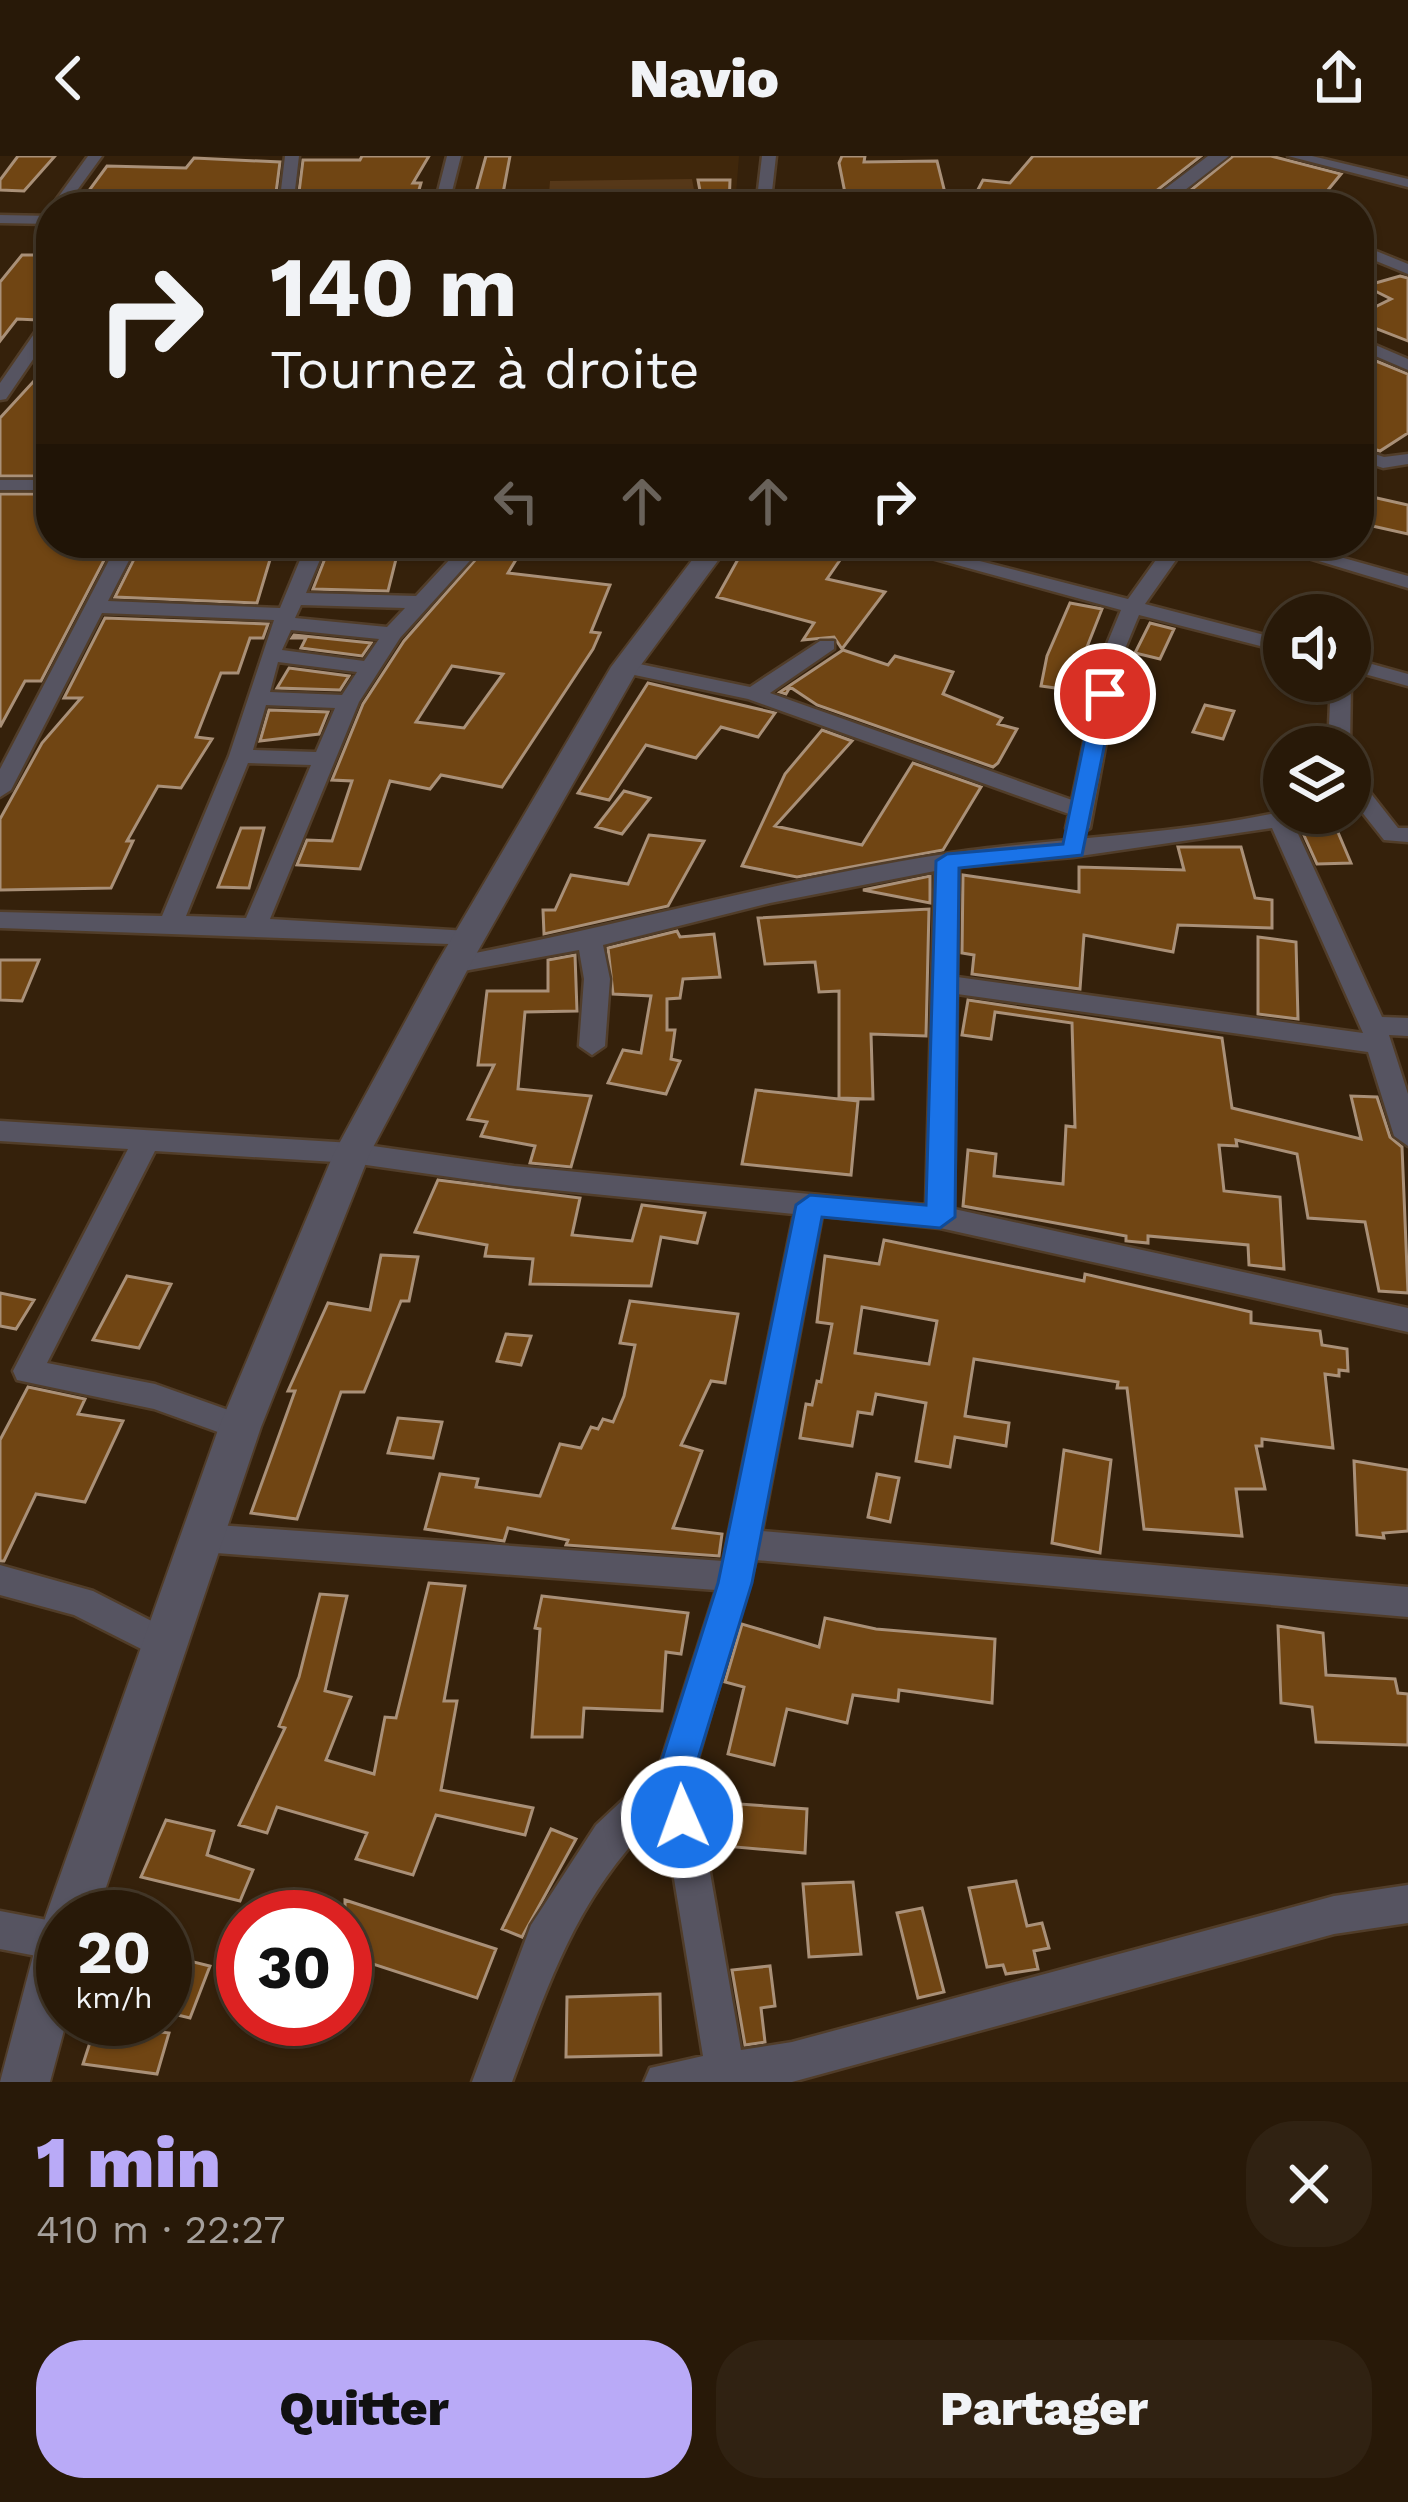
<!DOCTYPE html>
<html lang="fr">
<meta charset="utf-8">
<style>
body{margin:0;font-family:"Work Sans",sans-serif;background:#302212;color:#f1f3f6;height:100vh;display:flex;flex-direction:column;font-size:45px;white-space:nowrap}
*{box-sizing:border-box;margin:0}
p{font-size:39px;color:#a5a09c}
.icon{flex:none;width:66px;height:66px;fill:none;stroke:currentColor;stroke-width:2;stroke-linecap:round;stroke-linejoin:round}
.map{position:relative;height:1926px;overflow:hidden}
.sheet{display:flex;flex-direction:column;background:#281908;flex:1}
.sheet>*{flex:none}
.banner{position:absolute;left:36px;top:36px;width:1338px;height:366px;border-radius:48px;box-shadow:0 3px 9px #0004,0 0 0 3px #443829;background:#281908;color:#f1f3f6;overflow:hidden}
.fabs{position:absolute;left:1263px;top:438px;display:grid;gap:24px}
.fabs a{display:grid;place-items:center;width:108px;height:108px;border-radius:50%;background:#281908;box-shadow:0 3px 9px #0004,0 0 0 3px #443829;font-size:60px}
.speed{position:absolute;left:36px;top:1734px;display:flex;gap:24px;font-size:60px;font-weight:700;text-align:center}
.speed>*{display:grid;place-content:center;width:156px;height:156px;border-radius:50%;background:#281908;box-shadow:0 3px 9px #0004,0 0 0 3px #443829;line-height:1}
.speed small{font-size:30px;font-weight:400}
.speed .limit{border:18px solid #d22;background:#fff;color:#111}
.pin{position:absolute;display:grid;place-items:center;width:102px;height:102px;color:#fff;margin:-51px;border:6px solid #fff;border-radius:50%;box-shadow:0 3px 12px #0007}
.me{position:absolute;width:132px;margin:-66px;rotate:358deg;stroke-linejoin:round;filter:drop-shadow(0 0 9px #0008)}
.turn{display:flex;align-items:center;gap:42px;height:252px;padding:0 36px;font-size:54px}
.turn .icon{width:156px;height:156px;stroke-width:2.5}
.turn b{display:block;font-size:84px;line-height:102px}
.lanes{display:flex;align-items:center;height:114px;padding:0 36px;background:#0003;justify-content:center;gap:60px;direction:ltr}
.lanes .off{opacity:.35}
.round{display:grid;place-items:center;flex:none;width:126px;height:126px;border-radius:48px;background:#302212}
.overview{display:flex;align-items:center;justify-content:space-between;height:204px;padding:0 36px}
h1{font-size:72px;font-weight:800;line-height:90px;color:#b9aaf7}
.action{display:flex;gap:24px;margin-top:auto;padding:24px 36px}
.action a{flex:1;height:138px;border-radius:48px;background:#b9aaf7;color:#111;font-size:48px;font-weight:800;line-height:138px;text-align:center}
.action a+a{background:#302212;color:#f1f3f6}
header{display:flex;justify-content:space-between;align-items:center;height:156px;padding:0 36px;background:#281908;font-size:54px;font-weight:800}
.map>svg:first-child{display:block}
.built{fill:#40270b}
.green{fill:#563819}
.building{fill:#704513;stroke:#a99078;stroke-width:3;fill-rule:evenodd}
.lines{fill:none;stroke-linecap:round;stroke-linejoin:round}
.minor-casing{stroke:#513d29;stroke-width:5}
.tertiary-casing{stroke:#513d29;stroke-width:4}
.minor{fill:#565461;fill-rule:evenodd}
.tertiary{fill:#565461;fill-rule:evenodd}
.route{fill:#1a73e8;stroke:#114b97;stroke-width:3}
</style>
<header><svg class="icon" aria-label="back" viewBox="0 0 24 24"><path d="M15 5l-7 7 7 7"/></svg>Navio<svg class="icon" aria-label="share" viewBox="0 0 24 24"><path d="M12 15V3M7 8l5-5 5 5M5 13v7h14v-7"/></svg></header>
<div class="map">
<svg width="1408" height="1926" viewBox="0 0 1408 1926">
<rect width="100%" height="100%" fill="#35210b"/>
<path class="built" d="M458,0H739L735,51H445Z"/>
<path class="green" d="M692,23L697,51H548L550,25Z"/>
<path class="building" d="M18,0H55L24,35L0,34V24Z
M362,0H429L413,27H421L414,51H325L329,35L299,36L303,4H360Z
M486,0H510L501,48L473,47Z
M842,0H865L864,6L937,5L946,41L846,42L839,7Z
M1033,0H1201L1137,50L1069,39L1061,51H999L1002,48L972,45L983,24L1010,27Z
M1233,0H1271L1341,18L1314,51H1170Z
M194,2L280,6L276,37L266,48L82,44L107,10L186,12Z
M698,24H730L729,51H703Z
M22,99H51V156L38,164L17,163L0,185V126Z
M1400,120L1408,122V185L1359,166V159L1391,143L1365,130Z
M51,193V320H0V262L34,225Z
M1376,205L1408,218V277L1380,295L1359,289V212Z
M0,338H51V387H113L41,525H25L0,571Z
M1359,338L1408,349V378L1359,367Z
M142,387H275L257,447L115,441Z
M331,387H400L388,435L313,433Z
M490,387H526L508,417L610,429L591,476L600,477L593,493L502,631L441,619L430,633L390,625L360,713L297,709L307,684L332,685L352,625L332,624L363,548L404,485ZM452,510L503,518L464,572L416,566Z
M747,387L795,391L798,387H831L821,400L840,404L827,423L885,436L842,493L834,481L803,484L814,467L717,441Z
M1070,447L1102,453L1070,534L1041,530L1047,500Z
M105,462L268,468L263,482H250L238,517H221L196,581L212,583L181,632L158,630L127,685H133L111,732L0,734V663L42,587L81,542H64Z
M1150,467L1174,473L1160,503L1135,497Z
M294,479L371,487L362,500L301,492L306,482H292Z
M843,494L888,509L895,500L953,516L943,538L1002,562L998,568L1017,573L998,607L993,611L817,549L790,531L786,538L780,536Z
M289,512L349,520L340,534L277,532Z
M648,527L775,557L758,581L721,571L696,602L646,589L609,644L578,637Z
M1205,549L1234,555L1223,583L1193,576Z
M269,554L328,556L319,578L260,585Z
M822,574L852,585L775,670L862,689L913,607L981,631L943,694L797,721L742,710L785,618Z
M624,635L650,642L622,678L596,671Z
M241,672H264L249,732L218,731Z
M1337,674L1351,707L1317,708L1302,675Z
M649,679L704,685L668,750L544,778L543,754H555L571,719L628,728Z
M1178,691H1241L1255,742L1272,744V772L1178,769L1173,796L1084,779L1080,833L972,818L974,799L962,797L963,719L1079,736V711L1184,714Z
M930,720V747L863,734Z
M929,753L926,880L871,878L873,943L839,942V835L819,836L815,806L765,808L758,762Z
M677,775L680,781L714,778L720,821L683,823L680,842L667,843V874H675L671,903L680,905L666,938L608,927L623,894L641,897L651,840L613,838L608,792Z
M1258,781L1296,786L1298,863L1258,858Z
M575,799L577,855L525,856L518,933L591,940L571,1011L530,1007L535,990L481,980L487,966L468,963L494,909H478L487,835H548V804Z
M0,804H39L22,845L0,844Z
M968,844L1222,882L1232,952L1361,983L1351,940L1377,941L1390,981L1402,991L1408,1137L1379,1135L1365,1066L1308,1062L1297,998L1236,984L1237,990L1219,989L1224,1035L1280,1041L1284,1113L1249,1109L1248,1089L1148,1080V1087L1126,1085V1080L963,1050L968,994L996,998L994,1020L1063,1028L1066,970L1075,971L1072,867L995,856L991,883L962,879Z
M756,934L858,945L851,1019L742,1008Z
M438,1024L580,1042L572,1079L632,1085L642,1049L705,1057L697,1087L661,1081L651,1130L530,1128L533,1103L485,1100L487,1089L415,1076Z
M884,1084L1084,1125L1085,1118L1251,1156V1167L1320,1175L1322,1189L1347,1193L1348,1215L1339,1214V1220L1325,1218L1333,1292L1262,1283V1290H1256L1265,1333H1236L1242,1380L1144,1373L1127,1232H1117L1118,1226L974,1203L965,1260L1009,1267L1006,1290L955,1281L950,1311L916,1305L926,1247L876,1238L872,1258L858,1256L852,1290L800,1282L806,1248L812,1249L817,1225L821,1226L832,1168L817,1166L825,1100L879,1108ZM862,1151L937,1165L929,1208L855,1197Z
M381,1099L418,1101L409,1145H401L364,1236H341L297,1363L251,1357L295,1235H288L328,1147L370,1154Z
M127,1120L171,1128L139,1192L93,1184Z
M0,1137L34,1144L16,1173L0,1170Z
M630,1145L738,1158L725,1227L711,1225L681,1289L702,1295L673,1372L722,1378L719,1400L566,1389L568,1384L508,1372L504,1385L425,1373L440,1318L478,1323L476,1331L540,1340L560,1288L581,1292L591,1271L598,1273L603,1263L613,1266L624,1240L635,1189L620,1187Z
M506,1178L531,1180L521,1209L497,1205Z
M28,1231L85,1243L78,1258L123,1265L85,1346L36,1338L4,1405H0V1284Z
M398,1262L442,1266L433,1302L388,1297Z
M1064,1294L1111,1304L1100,1397L1052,1387Z
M1354,1305L1408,1314V1375L1383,1377L1384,1382L1357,1379Z
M877,1318L899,1322L890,1366L868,1361Z
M429,1427L465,1430L444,1545H457L441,1634L533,1652L525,1679L436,1659L413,1719L356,1703L367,1677L277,1651L267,1677L239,1669L285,1572L279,1570L299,1521L320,1438L347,1440L325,1535L351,1541L326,1604L374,1618L385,1561L396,1562Z
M542,1440L688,1457L681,1498L666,1496L662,1555L584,1552L582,1581H532L540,1473L535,1472Z
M825,1462L876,1473L995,1483L992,1547L899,1534L898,1545L853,1539L847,1567L787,1553L774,1609L728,1598L744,1531L725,1526L742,1468L819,1491Z
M1278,1470L1323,1477L1326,1519L1395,1523L1398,1537L1408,1538V1589L1316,1586L1312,1551L1281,1547Z
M711,1646L807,1653L805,1697L735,1691L736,1679L708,1677Z
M166,1664L214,1675L207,1699L253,1714L240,1745L141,1721Z
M551,1673L576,1683L522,1781L502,1773Z
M1016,1725L1027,1770L1042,1767L1049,1792L1034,1795L1038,1813L1006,1818L1003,1809L987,1811L969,1732Z
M853,1726L861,1798L809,1801L803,1728Z
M345,1744L496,1793L477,1842L345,1799Z
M922,1752L944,1836L918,1842L897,1757Z
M165,1799L210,1810L190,1862L165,1856Z
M770,1810L775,1850L761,1852L765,1886L745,1889L732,1814Z
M660,1838L661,1899L566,1901L567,1841Z
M96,1868L169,1877L157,1918L83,1908Z"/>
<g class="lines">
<defs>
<path id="minor" d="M88,0H102L65,51H51Z
M285,0H299L293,51H279Z
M447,0H461L448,51H434Z
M762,0H776L771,44L862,47L869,51H756Z
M1288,0H1312L1408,23V31Z
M0,59L51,60V68L0,67Z
M1359,88L1408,108V118L1359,98Z
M51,160V177L6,243L0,244V227L45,162Z
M1359,182L1408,203V214L1359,193Z
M1359,293L1384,301L1408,298V308L1383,312L1359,304Z
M0,324H51V334H0Z
M118,387H138L108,445L280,452L307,387H327L306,437L416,440L465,387H486L400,482L359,546L270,763L468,775L480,783L477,789L0,772V756L162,760L229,600L274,464L102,457L11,634L0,641V613ZM301,449L405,452L387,471L295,462ZM291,474L379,483L364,505L282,494ZM278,506L357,516L342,539L270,536ZM266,549L335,552L316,596L253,594ZM248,607L311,609L246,762L186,760Z
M877,387H909L1128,443L1168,387H1188L1145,448L1284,484V496L1139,459L1122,500L1090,672L1078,679L1066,672L1069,658L748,543L625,517L615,511L625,505L750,531L820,485H834V493L770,537L1072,644L1102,500L1121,454Z
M1259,387H1290L1408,420V432Z
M1350,502L1408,518V530L1350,514Z
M1350,523L1351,525L1350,591H1328L1331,525Z
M1350,619L1358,621L1398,672H1408V686L1384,684L1350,641Z
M1280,656L1336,657L1333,662L1294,669L1382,861L1408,862V880L1389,879L1408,938V990L1394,980L1368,896L957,838L954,1053L1408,1152V1176L940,1072L822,1060L762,1375L1408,1431V1461L756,1404L693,1619L741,1894L792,1886L1334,1740L1408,1729V1767L1334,1778L792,1926H644L650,1912L703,1900L663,1655C578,1738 552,1818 512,1926H472L531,1769L596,1669L660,1609L716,1434L203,1396L191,1392L187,1382L191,1372L203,1368L723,1405L794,1058L514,1030L352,1007L155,995L47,1207L155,1228L251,1262L256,1271L251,1280L240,1284L154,1253L17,1224L13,1215L128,993L0,985V965L352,987L514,1010L926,1049L935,715L770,747L603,789L610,823L605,890L592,899L579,890L584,823L579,794L453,817L441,809L453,801C618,771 779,723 945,698C1056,681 1169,680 1280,656ZM1272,672L1363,877L957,821L959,711L1073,701Z
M0,1409L93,1435L177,1478L182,1489L177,1500L165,1505L74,1459L0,1439Z
M0,1755L63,1767V1805L0,1793Z"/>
<path id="tertiary" d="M1208,0H1229L1163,51H1141Z
M705,387H731L638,513L470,809L370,997L261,1271L96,1761H63V1863H67L50,1926H0L37,1785L219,1271L334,997L436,809L611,511Z"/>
</defs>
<use href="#minor" class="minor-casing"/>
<use href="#tertiary" class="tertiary-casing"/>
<use href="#minor" class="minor"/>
<use href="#tertiary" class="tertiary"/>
</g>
<path class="route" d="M1105,532L1115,538L1082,699L959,712L955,1061L940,1072L822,1061L752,1427L693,1619L700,1661L695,1674L682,1679L669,1674L657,1619L718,1427L796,1049L810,1039L926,1049L936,705L947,698L1063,688L1094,538Z"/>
</svg>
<div class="fabs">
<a><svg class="icon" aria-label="sound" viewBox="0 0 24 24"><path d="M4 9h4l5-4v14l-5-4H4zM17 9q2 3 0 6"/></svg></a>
<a><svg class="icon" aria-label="layers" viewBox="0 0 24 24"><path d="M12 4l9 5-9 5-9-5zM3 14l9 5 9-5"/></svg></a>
</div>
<div class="speed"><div>20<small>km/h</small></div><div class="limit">30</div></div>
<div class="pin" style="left:1105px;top:538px;background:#d93025"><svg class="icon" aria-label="arrive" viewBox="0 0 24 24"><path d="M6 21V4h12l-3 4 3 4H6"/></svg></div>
<svg class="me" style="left:682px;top:1661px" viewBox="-20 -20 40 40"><circle r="17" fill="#1a73e8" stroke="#fff" stroke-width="3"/><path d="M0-11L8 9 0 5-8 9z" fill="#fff"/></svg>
<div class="banner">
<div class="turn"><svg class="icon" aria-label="right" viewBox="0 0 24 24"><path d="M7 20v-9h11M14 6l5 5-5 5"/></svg><div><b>140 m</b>Tournez à droite</div></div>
<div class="lanes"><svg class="icon off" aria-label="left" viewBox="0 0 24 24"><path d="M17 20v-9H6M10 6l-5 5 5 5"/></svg><svg class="icon off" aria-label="ahead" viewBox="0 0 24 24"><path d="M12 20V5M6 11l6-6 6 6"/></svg><svg class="icon off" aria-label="ahead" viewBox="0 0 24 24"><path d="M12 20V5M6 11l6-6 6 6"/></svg><svg class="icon" aria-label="right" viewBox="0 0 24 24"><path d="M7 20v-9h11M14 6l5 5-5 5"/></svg></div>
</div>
</div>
<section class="sheet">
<div class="overview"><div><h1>1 min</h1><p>410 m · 22:27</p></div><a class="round"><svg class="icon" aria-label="close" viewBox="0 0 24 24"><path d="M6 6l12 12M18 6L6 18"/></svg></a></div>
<div class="action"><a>Quitter</a><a>Partager</a></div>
</section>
